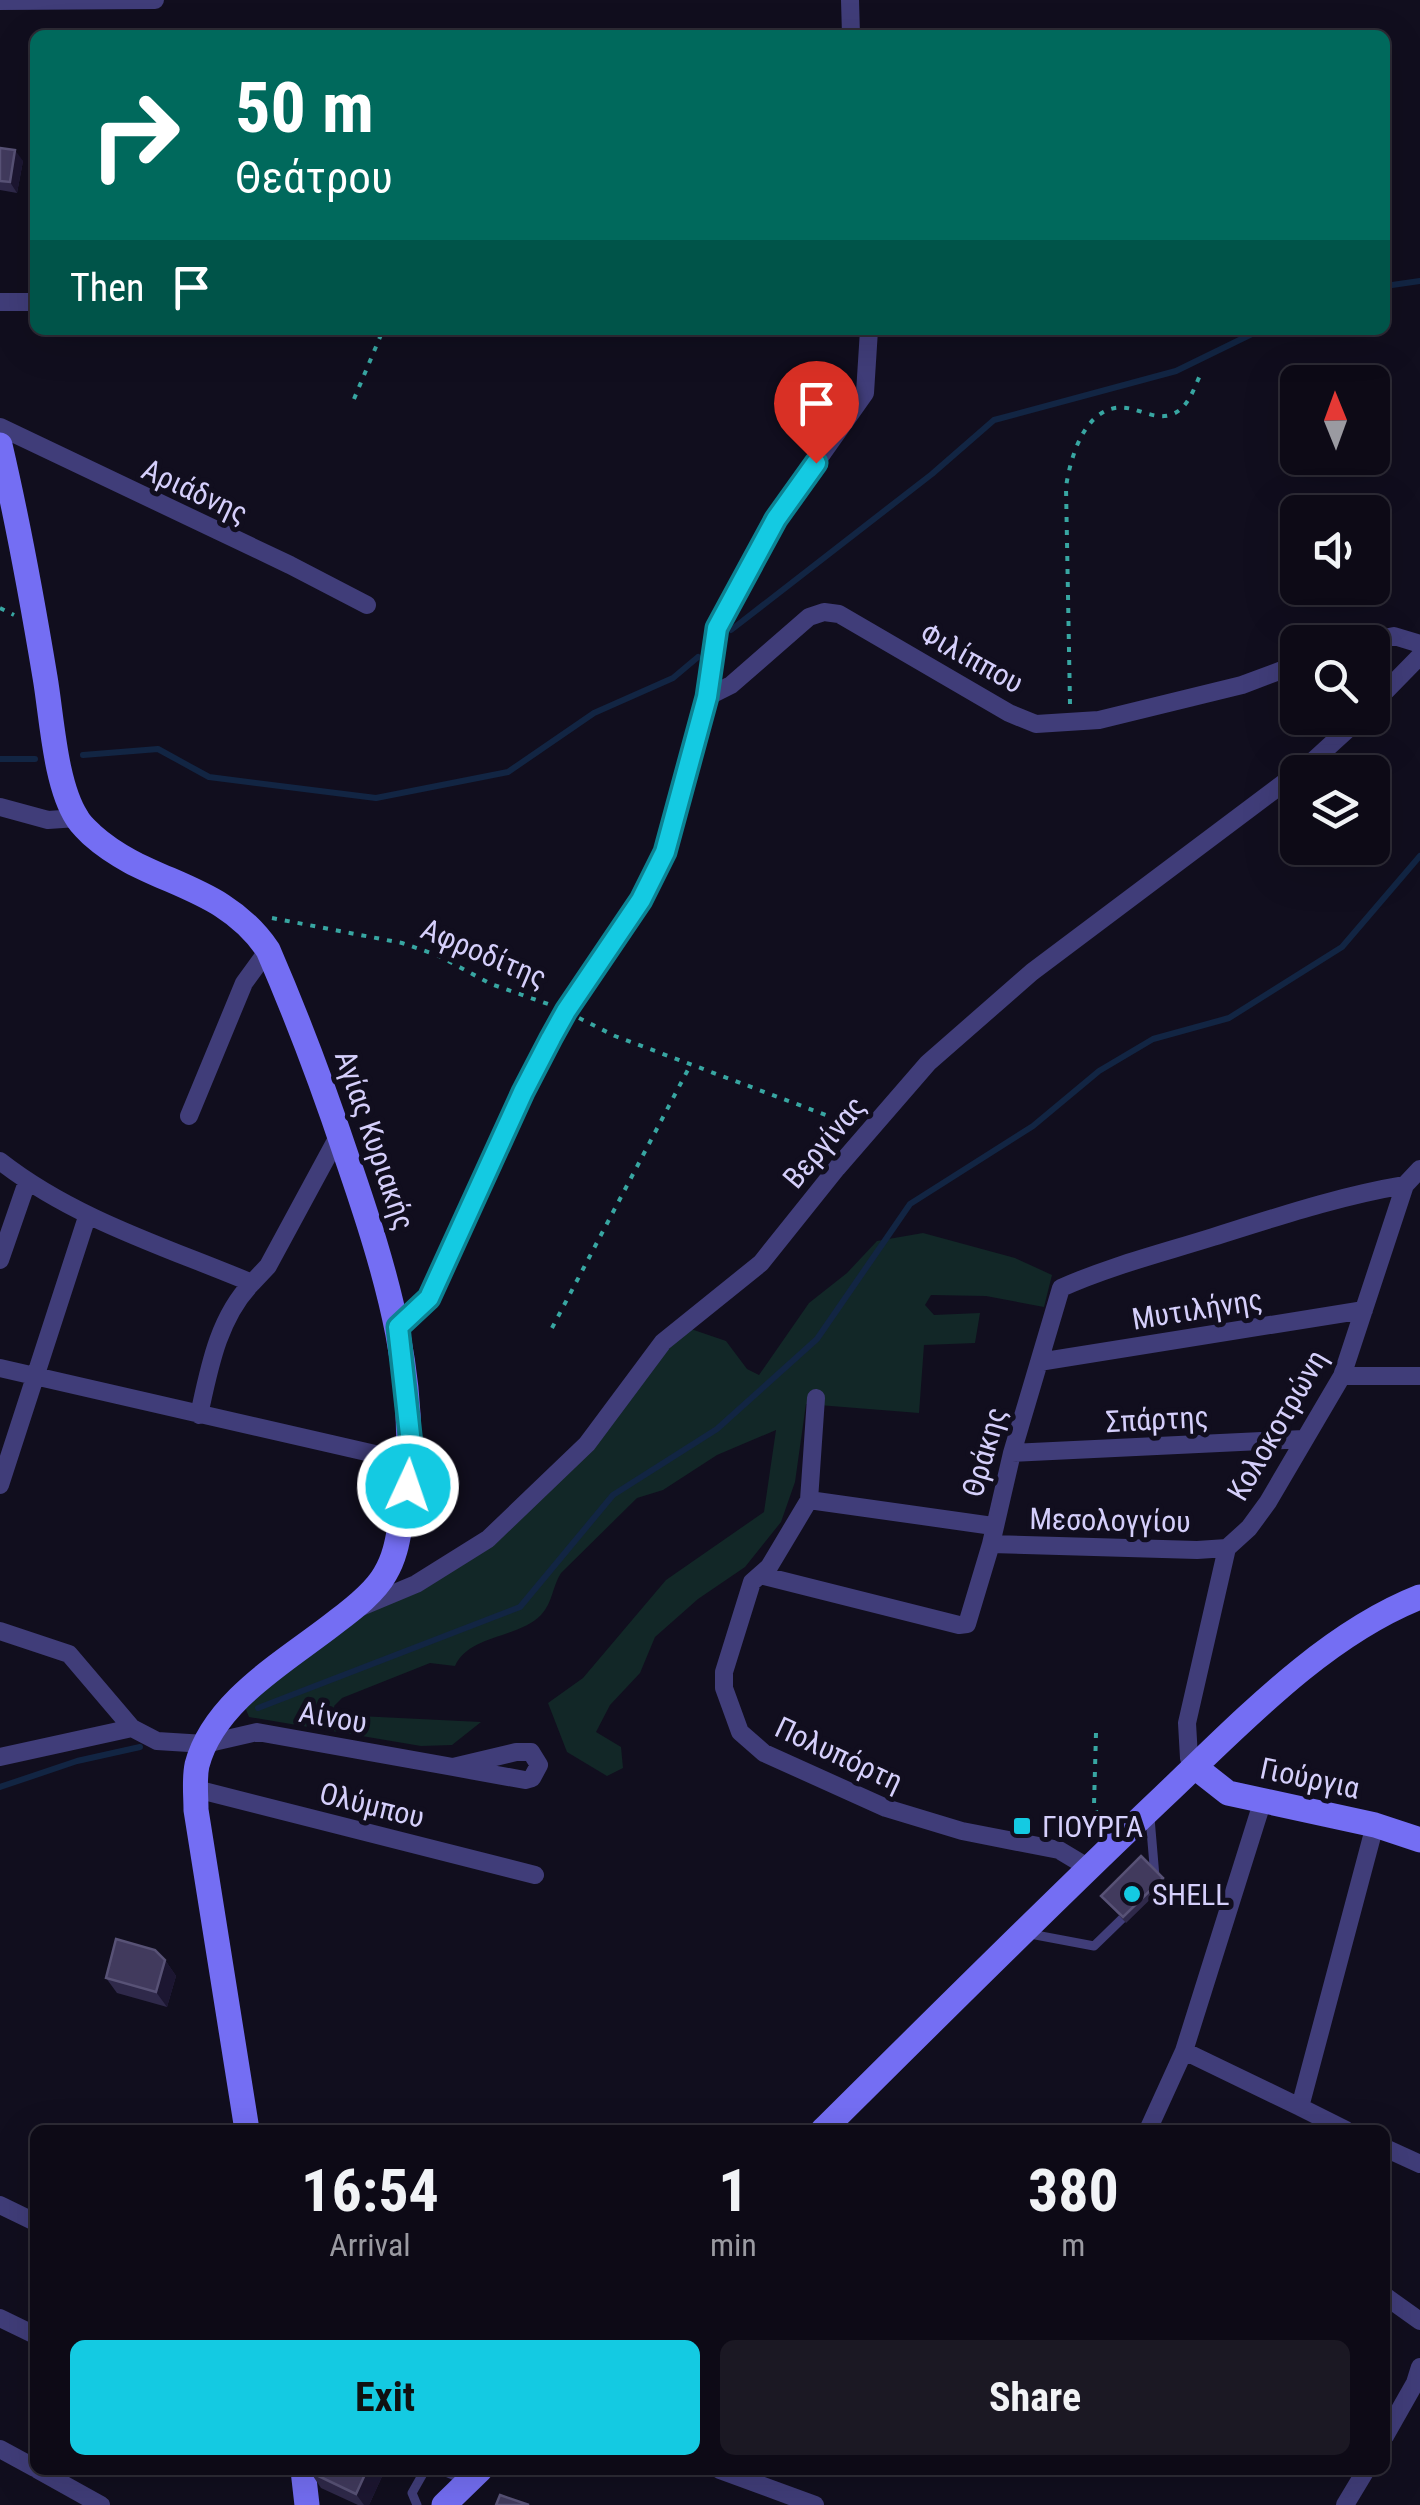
<!DOCTYPE html>
<meta charset="utf-8">
<style>
body{margin:0;font-family:"Roboto Condensed",sans-serif;background:#1b1823;color:#f1f3f6;height:100vh;display:flex;flex-direction:column;font-size:38px;white-space:nowrap}
*{box-sizing:border-box;margin:0}
p{font-size:32px;color:#9a9aa1}
.icon{flex:none;width:55px;height:55px;fill:none;stroke:currentColor;stroke-width:2;stroke-linecap:round;stroke-linejoin:round}
.map{position:relative;flex:1;overflow:hidden}
.details{position:absolute;left:30px;top:2125px;width:1360px;height:350px;display:flex;flex-direction:column;background:#0d0a16;border-radius:15px;box-shadow:0 10px 40px #0002,0 0 0 2px #2d2b35}
.details>*{flex:none}
.top-card{position:absolute;left:30px;top:30px;width:1360px;height:305px;border-radius:15px;box-shadow:0 10px 40px #0002,0 0 0 2px #2d2b35;background:#00695c;color:#fff;overflow:hidden}
.needle{width:65px;rotate:359deg}
.fabs{position:absolute;left:1280px;top:365px;display:grid;gap:20px}
.fabs a{display:grid;place-items:center;width:110px;height:110px;border-radius:15px;background:#0d0a16;box-shadow:0 10px 40px #0002,0 0 0 2px #2d2b35;font-size:50px}
.pin{position:absolute;display:grid;place-items:center;width:85px;height:85px;color:#fff;margin:-102px -42px;border-radius:50% 50% 50% 0;rotate:-45deg;box-shadow:0 0 10px #0007}
.pin .icon{rotate:45deg}
.me{position:absolute;width:110px;margin:-55px;rotate:3deg;stroke-linejoin:round;filter:drop-shadow(0 0 8px #0008)}
.turn{display:flex;align-items:center;gap:35px;height:210px;padding:0 40px;font-size:45px}
.turn .icon{width:130px;height:130px;stroke-width:2.5}
.turn b{display:block;font-size:70px;line-height:85px}
.then{display:flex;align-items:center;height:95px;padding:0 40px;background:#0003;gap:20px;font-size:38px}
.eta{display:flex;justify-content:space-evenly;align-items:center;height:170px;text-align:center}
.eta b{font-size:60px;font-weight:700;line-height:70px}
.cta{display:flex;gap:20px;margin-top:auto;padding:20px 40px}
.cta a{flex:1;height:115px;border-radius:15px;background:#14cae2;color:#111;font-size:40px;font-weight:700;line-height:115px;text-align:center}
.cta a+a{background:#1b1823;color:#f1f3f6}
.map>svg:first-child{display:block}
.green{fill:#122727}
.lines{fill:none;stroke-linecap:round;stroke-linejoin:round}
.stream{stroke:#122543;stroke-width:6}
.path{stroke:#38a6a2;stroke-width:4;stroke-dasharray:5 8;stroke-linecap:butt}
.lane{stroke:#403d79;stroke-width:9}
.street{stroke:#403d79;stroke-width:18}
.secondary{stroke:#746ef3;stroke-width:25}
.wall{fill:#2f294a}
.shaded-wall{fill:#1c1631}
.building{fill:#413a5d;stroke:#585276;stroke-width:2.5}
.route-casing{stroke:#0d8393;stroke-width:25}
.route{stroke:#14cae2;stroke-width:18}
.poi-dot{fill:#14cae2;stroke:#110e1e;stroke-width:4}
.labels{text-anchor:middle;dominant-baseline:central;stroke-width:10;stroke-linejoin:round;paint-order:stroke}
.street-label{font-size:30px;fill:#d5cffb;stroke:#110e1e}
.poi-label{font-size:30px;fill:#d5cffb;stroke:#110e1e;text-anchor:start}
</style>
<div class="map">
<svg width="1420" height="2505" viewBox="0 0 1420 2505">
<rect width="100%" height="100%" fill="#110e1e"/>
<path class="green" d="M923,1233L1015,1258L1052,1275L1044,1307L986,1296L931,1295L925,1305L934,1315L980,1313L975,1343L924,1345L919,1413L806,1404L795,1482L781,1522L745,1567L698,1599L655,1637L640,1673L610,1705L596,1732L621,1747L623,1768L607,1776L567,1752L548,1703L583,1678L666,1580L764,1512L776,1430L717,1455L663,1490L637,1498L561,1573C552,1587 553,1602 541,1615C519,1638 468,1635 455,1666L430,1663L342,1698L334,1706L338,1715L481,1722L452,1745L421,1746L249,1717L245,1707L351,1615L491,1541L666,1344L688,1328L726,1341L747,1369L759,1375L809,1303L847,1273L877,1241Z"/>
<g class="lines">
<path class="stream" d="M1385,286L1420,281
M731,630L932,474L994,420L1176,371L1260,330
M83,755L158,749L209,777L376,798L508,772L594,713L673,678L698,657
M0,759H35
M258,1708L520,1607L613,1495L717,1429L817,1339L910,1204L1033,1126L1099,1071L1153,1039L1229,1018L1342,947L1420,856
M0,1787L77,1761L140,1747"/>
<path class="path" d="M354,399L383,330
M0,608L14,615
M1070,704L1066,487C1071,453 1088,398 1132,409C1144,412 1158,419 1170,415C1188,410 1194,388 1201,373
M272,918L402,943L437,955L491,984L548,1004
M579,1018L615,1036L850,1124
M552,1328L691,1064
M1096,1733L1094,1805L1102,1827"/>
<path class="lane" d="M1150,1818L1155,1877
M1025,1933L1094,1946L1130,1911
M441,2470L466,2481
M417,2505L412,2493L425,2470"/>
<path class="street" d="M850,0L851,35
M0,1L155,0
M0,302H35
M0,427L290,565L367,605
M1364,642L1394,636L1420,644
M707,697L731,685L809,617L824,612L839,614L1009,713L1036,724L1099,720L1242,685L1298,664
M1372,705L1420,656
M0,807L48,820L77,818
M189,1116L244,983L268,950
M0,1161C74,1219 166,1247 252,1283L268,1266L340,1133
M0,1260L27,1182
M397,1327L429,1297L523,1092L565,1011L641,899L665,852L707,697L717,628L776,519L865,393L869,330
M1039,1362L1364,1310
M0,1368L410,1462
M1342,1376H1420
M816,1398L809,1500L769,1567L752,1582L724,1672V1688L740,1732L764,1753L886,1808L962,1831L1059,1850L1089,1868
M199,1415C209,1369 218,1318 252,1283
M1012,1453L1304,1439
M0,1485L87,1217
M809,1500L993,1526
M991,1544L1197,1550L1227,1548
M760,1575L959,1625L967,1624L991,1544L1012,1453L1061,1288C1110,1266 1162,1253 1213,1237C1277,1217 1339,1196 1405,1185
M361,1607L416,1584L488,1539L587,1444L663,1342L761,1263L837,1168L928,1063L1032,972L1313,761L1360,718
M0,1631L69,1654L132,1728L157,1741L205,1744L257,1732L453,1767L516,1752H531L539,1765L532,1778L525,1780L453,1767
M0,1757L132,1728
M1195,1767L1189,1758L1187,1723L1227,1548L1249,1528L1268,1502L1342,1376L1405,1185L1420,1169
M196,1789L535,1875
M1184,2051L1300,2107L1375,1825
M1300,2107L1346,2130
M1148,2130L1184,2051L1262,1803
M1385,2148L1420,2164
M0,2205L35,2222
M1385,2296L1420,2321
M0,2318L35,2335
M1385,2436L1415,2383L1420,2367
M0,2449L35,2468
M38,2470L101,2505
M720,2470L815,2505
M1345,2505L1366,2470"/>
<path class="secondary" d="M0,445C18,522 32,599 45,677C52,718 55,784 77,818C80,824 88,831 92,835C149,886 221,881 268,950C297,1017 323,1086 346,1155C386,1271 425,1393 402,1516C398,1537 396,1556 385,1574C375,1592 353,1609 337,1621C288,1660 214,1700 197,1765C194,1779 196,1795 196,1810L247,2130
M1195,1767L1228,1793L1375,1825L1420,1840
M823,2130C936,2018 1049,1905 1164,1796C1239,1725 1323,1635 1420,1597
M303,2470L307,2505
M444,2505L480,2470"/>
</g>
<path class="wall" d="M0,148L23,161L17,193L0,190Z
M1163,1878L1167,1883L1126,1923L1101,1896Z
M165,1960L176,1976L167,2007L117,1993L106,1978Z
M309,2470H385L369,2505H358L321,2488Z"/>
<path class="shaded-wall" d="M15,150L23,161L17,193L10,182Z
M165,1960L176,1976L167,2007L156,1992Z
M367,2470H385L369,2505H364L356,2494Z"/>
<path class="building" d="M0,148L15,150L10,182L0,181Z
M1141,1856L1163,1878L1123,1917L1101,1896Z
M116,1939L155,1950L165,1960L156,1992L106,1978Z
M309,2470H367L356,2494L310,2472Z
M500,2495L529,2505H496Z"/>
<g class="lines">
<defs>
<path id="route" d="M408,1486L411,1444L398,1327L429,1298L523,1092L551,1038L566,1011L641,900L665,852L707,697L717,628L776,519L816,463"/>
</defs>
<use href="#route" class="route-casing"/>
<use href="#route" class="route"/>
</g>
<g class="poi-dot">
<rect x="1012" y="1816" width="20" height="20" rx="5"/>
<circle cx="1132" cy="1894" r="10"/>
</g>
<g class="labels">
<g class="street-label">
<text transform="translate(195 491) rotate(25)">Αριάδνης</text>
<text transform="translate(972 658) rotate(29)">Φιλίππου</text>
<text transform="translate(484 953) rotate(23)">Αφροδίτης</text>
<text transform="translate(375 1140) rotate(71)">Αγίας Κυριακής</text>
<text transform="translate(824 1142) rotate(-50)">Βεργίνας</text>
<text transform="translate(1197 1309) rotate(-9)">Μυτιλήνης</text>
<text transform="translate(1157 1419) rotate(-3)">Σπάρτης</text>
<text transform="translate(1277 1425) rotate(-60)">Κολοκοτρώνη</text>
<text transform="translate(984 1452) rotate(-74)">Θράκης</text>
<text transform="translate(1110 1520) rotate(1)">Μεσολογγίου</text>
<text transform="translate(333 1717) rotate(10)">Αίνου</text>
<text transform="translate(839 1754) rotate(25)">Πολυπόρτη</text>
<text transform="translate(1310 1778) rotate(12)">Γιούργια</text>
<text transform="translate(372 1805) rotate(14)">Ολύμπου</text>
</g>
<g class="poi-label">
<text x="1042" y="1826">ΓΙΟΥΡΓΑ</text>
<text x="1152" y="1894">SHELL</text>
</g>
</g>
</svg>
<div class="fabs">
<a><svg class="needle" viewBox="-14 -14 28 28"><path d="M0-13l5 13h-10z" fill="#e53935"/><path d="M0 13l5-13h-10z" fill="#9a9aa1"/></svg></a>
<a><svg class="icon" aria-label="sound" viewBox="0 0 24 24"><path d="M4 9h4l5-4v14l-5-4H4zM17 9q2 3 0 6"/></svg></a>
<a><svg class="icon" aria-label="search" viewBox="0 0 24 24"><circle cx="10" cy="10" r="6"/><path d="M15 15l6 6"/></svg></a>
<a><svg class="icon" aria-label="layers" viewBox="0 0 24 24"><path d="M12 4l9 5-9 5-9-5zM3 14l9 5 9-5"/></svg></a>
</div>
<div class="pin" style="left:816px;top:463px;background:#d93025"><svg class="icon" aria-label="arrive" viewBox="0 0 24 24"><path d="M6 21V4h12l-3 4 3 4H6"/></svg></div>
<svg class="me" style="left:408px;top:1486px" viewBox="-20 -20 40 40"><circle r="17" fill="#14cae2" stroke="#fff" stroke-width="3"/><path d="M0-11L8 9 0 5-8 9z" fill="#fff"/></svg>
<div class="top-card">
<div class="turn"><svg class="icon" aria-label="right" viewBox="0 0 24 24"><path d="M7 20v-9h11M14 6l5 5-5 5"/></svg><div><b>50 m</b>Θεάτρου</div></div>
<div class="then">Then<svg class="icon" aria-label="arrive" viewBox="0 0 24 24"><path d="M6 21V4h12l-3 4 3 4H6"/></svg></div>
</div>
<section class="details">
<div class="eta">
<div><b>16:54</b><p>Arrival</p></div>
<div><b>1</b><p>min</p></div>
<div><b>380</b><p>m</p></div>
</div>
<div class="cta"><a>Exit</a><a>Share</a></div>
</section>
</div>
